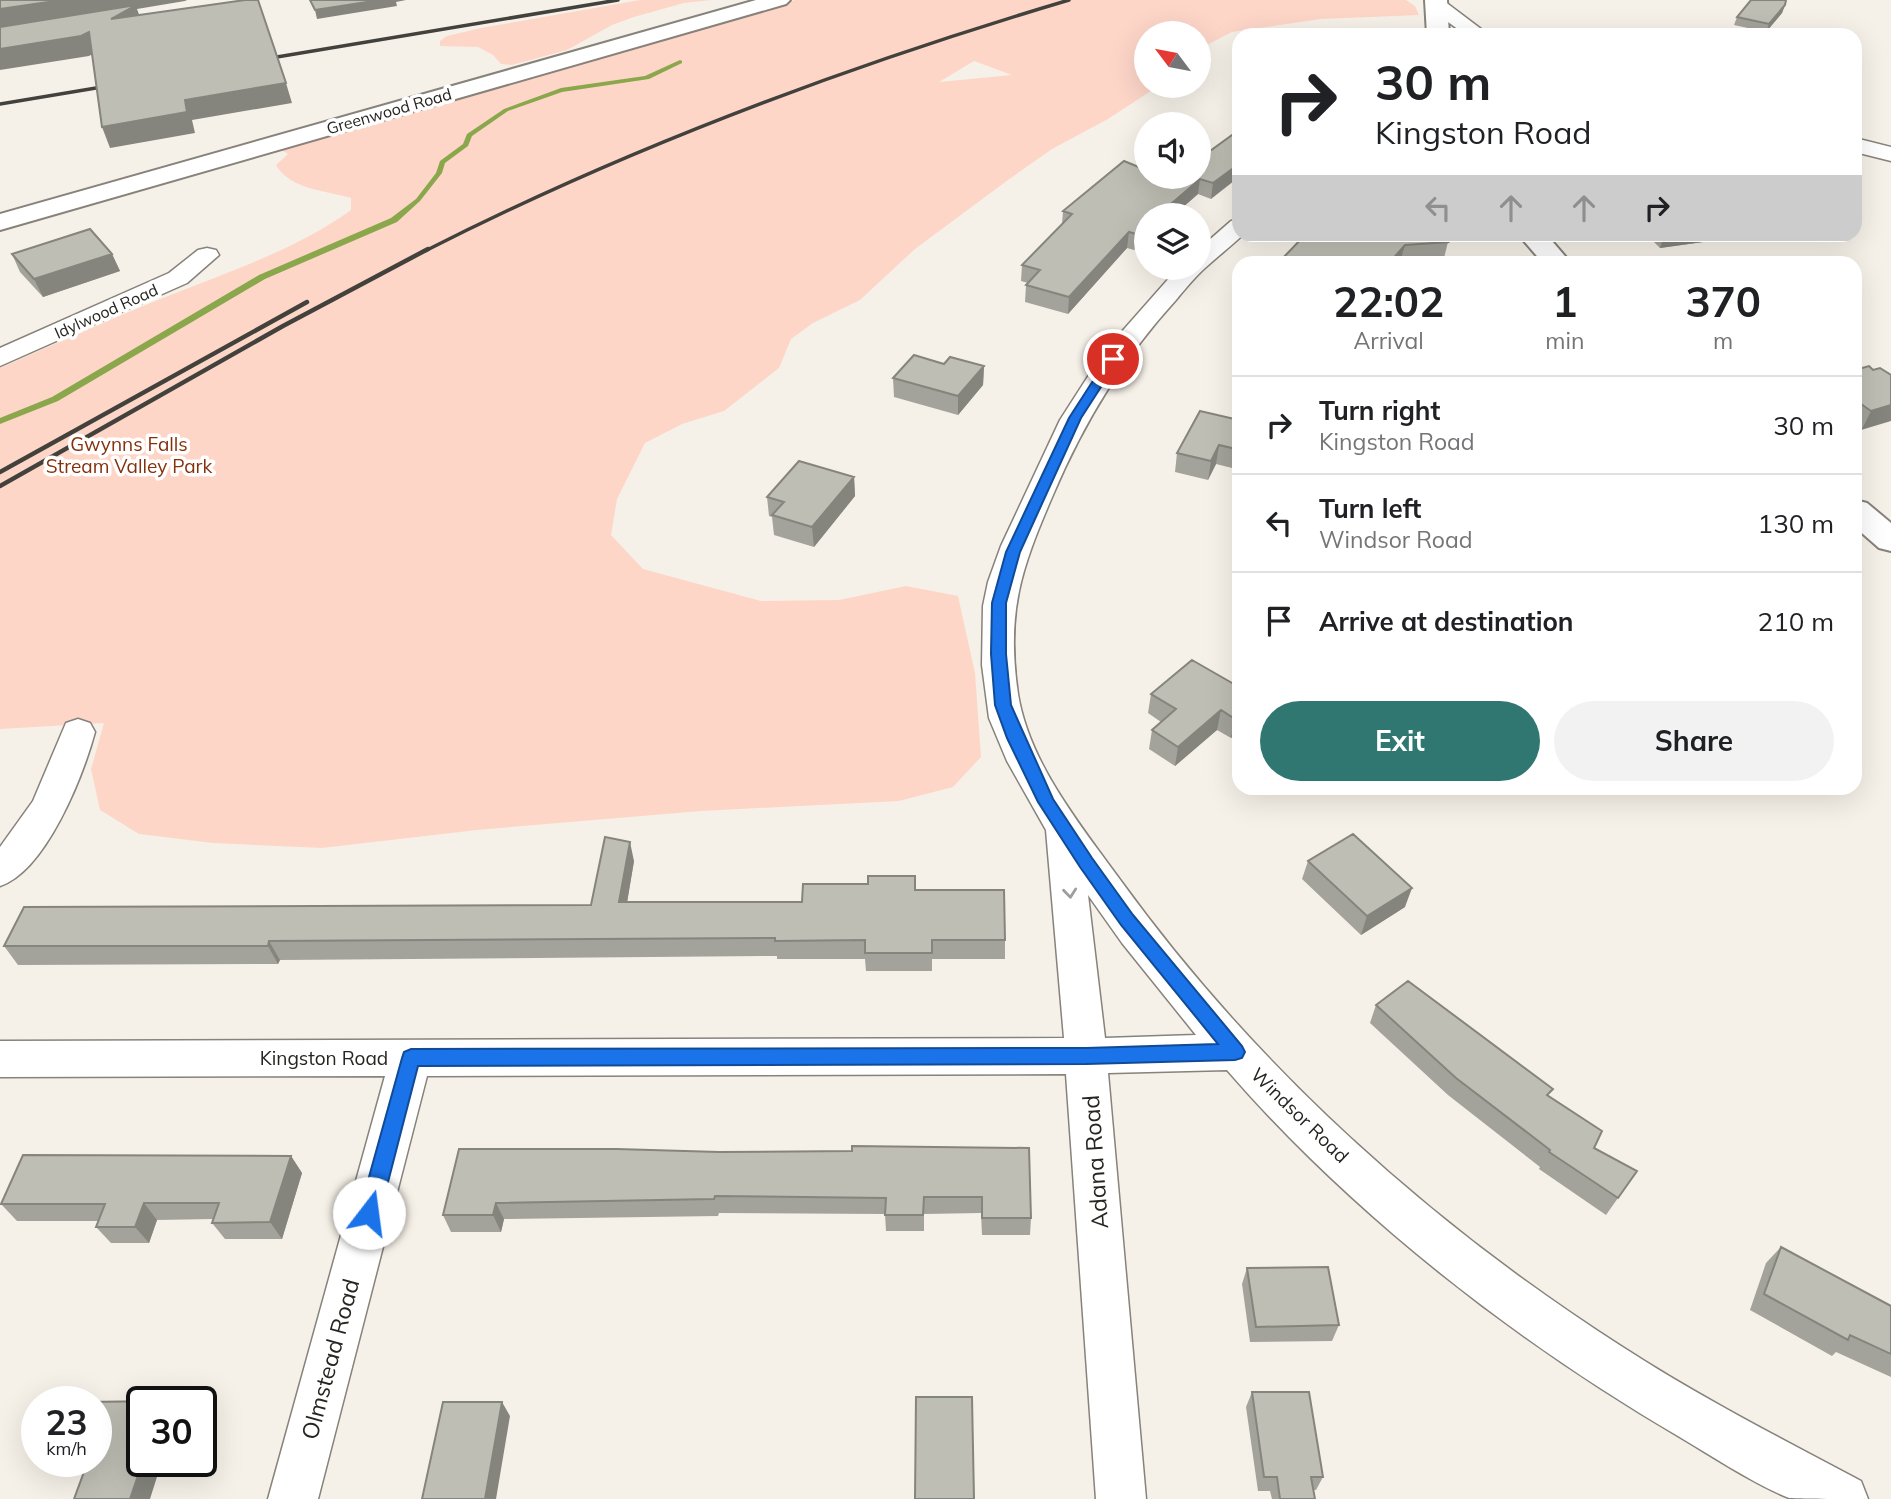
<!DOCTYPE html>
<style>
body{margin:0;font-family:Mulish,sans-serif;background:#f2f2f2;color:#202124;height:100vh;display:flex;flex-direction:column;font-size:26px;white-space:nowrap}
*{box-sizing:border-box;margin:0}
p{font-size:23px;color:#757577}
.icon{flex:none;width:38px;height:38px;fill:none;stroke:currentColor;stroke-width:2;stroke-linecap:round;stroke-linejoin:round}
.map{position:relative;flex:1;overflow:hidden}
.details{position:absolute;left:1232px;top:256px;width:630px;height:539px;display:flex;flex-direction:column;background:#fff;border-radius:21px;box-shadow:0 7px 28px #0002}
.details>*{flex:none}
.banner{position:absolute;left:1232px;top:28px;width:630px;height:214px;border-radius:21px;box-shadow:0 7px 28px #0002;background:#fff;color:#202124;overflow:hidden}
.needle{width:46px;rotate:302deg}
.fabs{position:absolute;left:1134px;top:21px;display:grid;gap:14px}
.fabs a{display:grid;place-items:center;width:77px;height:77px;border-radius:50%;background:#fff;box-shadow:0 7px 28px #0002;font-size:35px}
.speed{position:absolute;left:21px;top:1386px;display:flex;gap:14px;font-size:35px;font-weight:700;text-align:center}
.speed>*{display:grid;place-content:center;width:91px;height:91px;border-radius:50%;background:#fff;box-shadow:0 7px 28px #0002;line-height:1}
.speed small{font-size:18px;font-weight:400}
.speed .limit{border:4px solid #111;border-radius:10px;background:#fff;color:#111}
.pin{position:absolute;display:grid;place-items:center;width:60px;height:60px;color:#fff;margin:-30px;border:4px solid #fff;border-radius:50%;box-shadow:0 2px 7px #0007}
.me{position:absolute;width:77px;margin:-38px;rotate:15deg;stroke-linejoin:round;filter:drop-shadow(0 0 5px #0008)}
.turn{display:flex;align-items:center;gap:24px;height:147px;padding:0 28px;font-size:32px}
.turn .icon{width:91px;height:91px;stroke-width:2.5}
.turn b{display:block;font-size:49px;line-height:60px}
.lanes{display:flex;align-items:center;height:66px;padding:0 28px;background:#0003;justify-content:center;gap:35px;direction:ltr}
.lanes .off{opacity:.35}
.eta{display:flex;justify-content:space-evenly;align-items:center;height:119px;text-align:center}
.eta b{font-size:42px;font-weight:700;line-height:49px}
.primary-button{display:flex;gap:14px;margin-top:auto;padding:14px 28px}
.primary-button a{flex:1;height:80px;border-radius:42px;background:#2f7770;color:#fff;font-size:28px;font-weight:700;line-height:80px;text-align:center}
.primary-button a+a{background:#f2f2f2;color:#202124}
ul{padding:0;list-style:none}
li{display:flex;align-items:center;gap:21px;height:98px;padding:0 28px;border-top:2px solid #e0e0e0}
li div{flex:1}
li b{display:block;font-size:26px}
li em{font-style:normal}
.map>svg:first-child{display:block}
.green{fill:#fdd6c8;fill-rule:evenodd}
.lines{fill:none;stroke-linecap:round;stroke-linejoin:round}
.stream{fill:#8aa74c;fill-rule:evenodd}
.street-casing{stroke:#87827a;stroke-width:3}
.secondary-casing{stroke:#87827a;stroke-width:4}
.street{fill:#fff;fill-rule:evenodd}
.secondary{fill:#fff;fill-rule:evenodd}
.rail-far1{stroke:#43413c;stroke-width:3.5}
.rail{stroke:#43413c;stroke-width:4.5}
.wall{fill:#a3a39b}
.shaded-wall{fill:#85857e}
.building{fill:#bebeb4;stroke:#85857e;stroke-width:2}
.oneway{stroke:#9d9d9b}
.route{fill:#1a73e8;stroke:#114b97;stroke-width:2}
.labels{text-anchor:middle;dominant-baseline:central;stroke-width:7;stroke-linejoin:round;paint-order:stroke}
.far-street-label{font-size:16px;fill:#262521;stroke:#fff}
.park-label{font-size:19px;fill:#84310c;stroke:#fff}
.street-label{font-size:19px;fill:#262521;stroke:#fff}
.near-street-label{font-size:23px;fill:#262521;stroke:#fff}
</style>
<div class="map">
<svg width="1891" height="1499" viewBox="0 0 1891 1499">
<rect width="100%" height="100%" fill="#f6f1e8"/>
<path class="green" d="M640,0H712L684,3L634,17L612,25L567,50L512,65L501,64L493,55L478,47L440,46V41L447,36L481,28Z
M795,0H1406L1415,6L1419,15L1321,19L1232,32L1199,49V33H1146V86H1153L1151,91L1108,119L1052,149L1008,180L915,249L860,300L813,323L791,339L779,368L724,411L682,424L645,443L617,499L611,535L643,569L761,601L839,600L906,586L958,596L975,673L981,757L953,787L899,801L701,811L477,830L322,848L213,843L139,834L100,810L91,769L104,723L0,729V368C51,346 101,323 153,302C219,275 293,252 351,210V198C327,191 289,189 276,165L288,154L280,149ZM974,61L1012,75L939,82Z"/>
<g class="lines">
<path class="stream" d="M680,60L682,61V63L649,79L562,92L508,111L472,136L468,146L445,163L442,173L420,201L397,222L265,279L58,401L0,424V418L52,397L259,275L391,218L416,199L436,173L440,161L463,144L467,134L504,109L561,88L645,76Z"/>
<defs>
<path id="street" d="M1430,1H1444L1489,35H1466L1430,9L1427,5Z
M1855,138L1891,147V161L1855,152Z
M1239,219V234H1244C1231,246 1217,257 1205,268C1195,277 1185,289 1176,300C1123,358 1084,422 1053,495C1021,569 1006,611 1018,694C1029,763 1081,826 1121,881C1255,1066 1429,1223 1621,1346C1698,1396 1780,1438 1861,1481L1868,1499C1851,1499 1803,1499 1789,1498C1754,1484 1712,1456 1678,1436C1514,1340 1352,1214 1227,1070L1108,1073L1146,1499H1096L1066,1074L427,1076L318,1499H268L385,1076L0,1077V1041L1064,1038L1046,830L1007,761L989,718L982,665L983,606L988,582L1001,546L1060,420L1103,353L1178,268H1199V249L1231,221ZM1088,895L1122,943L1196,1035L1105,1038Z
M207,248L216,250L219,255L187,283L0,366V348L169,273L198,250Z
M78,719L90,723L95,732C83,776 46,871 0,886V847L33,801L66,723Z"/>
<path id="secondary" d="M756,0H790L786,4L0,230V214Z
M1425,0H1447L1449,35H1427Z
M1518,234H1546L1570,262H1542Z
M1855,500L1867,503L1891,523V551L1879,548L1855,527Z"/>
</defs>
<use href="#street" class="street-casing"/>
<use href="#secondary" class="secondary-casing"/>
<use href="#street" class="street"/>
<use href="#secondary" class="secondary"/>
<path class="rail-far1" d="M259,60L618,0
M0,104L114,85
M425,251C631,146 847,66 1069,0"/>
<path class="rail" d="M0,472L307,302
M0,486L283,326L428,249"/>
</g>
<path class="wall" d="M1785,5L1782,13L1766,32L1734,25L1737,17Z
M1239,130L1211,199L1198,194L1174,215H1146L1134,250L1127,248L1068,314L1025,302L1026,285L1028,283L1021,281L1022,265L1062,224L1063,211L1146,177H1199Z
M1306,234L1448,242L1444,258L1401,261L1400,262H1279Z
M1634,234H1706L1703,242L1660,248L1648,236L1637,238Z
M12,254H112L120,271L43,297L20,272Z
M944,364L984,366L983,385L958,415L894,397L893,378Z
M1855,370H1873L1891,375L1861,430L1855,425Z
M1239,420V454L1232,468L1216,464L1208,480L1175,472L1177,453Z
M854,477L855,496L814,547L774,535L772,517L769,516L767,497Z
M1239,687V731L1231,738L1217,730L1175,766L1149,749L1152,730L1161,722L1148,713L1151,694Z
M634,861L627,902H802L915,890L1005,940V959H932V971H866L865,959H777V956L280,960L278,964L18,965L4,946L591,905Z
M1308,861L1405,907L1361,935L1302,879Z
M1376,1005L1548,1097L1594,1148L1637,1171L1606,1215L1539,1169L1540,1167L1448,1095L1370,1023Z
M1029,1148L1031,1218L1030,1235H982L981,1213L924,1214V1231H886L885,1214L719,1213L718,1216L504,1219L501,1232H451L443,1215L719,1152L852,1151Z
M291,1156L302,1173L282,1239H225L212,1223L213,1219L157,1220L149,1243H111L96,1227L98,1221H17L1,1204Z
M1781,1247L1891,1306V1377L1836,1352L1832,1356L1750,1310L1766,1263Z
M1247,1268L1339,1325L1332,1341L1250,1342L1242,1284Z
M1252,1392L1323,1477L1316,1490H1313L1315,1499H1272L1270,1491H1258L1246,1407Z"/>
<path class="shaded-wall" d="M62,0H187L185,1L137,9L143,25L111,19L0,30V9Z
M380,0H406L396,2L397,6L317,19L315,10Z
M1785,5L1782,13L1766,32L1769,24Z
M89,32L96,52L89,56L0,70V49Z
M286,83L292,103L192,120L195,133L110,148L102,127L185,100Z
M1239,164V177L1211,199L1213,183Z
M1200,179L1198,194L1174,215H1158Z
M1146,225V240L1134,250L1136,234Z
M1129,232L1127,248L1068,314L1069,297Z
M1638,234H1648V236L1637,238Z
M1665,234H1706L1703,242L1660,248Z
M1405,245L1400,262H1390Z
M112,254L120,271L43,297L34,279Z
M984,366L983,385L958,415V396Z
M1861,404L1855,416V406Z
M1891,405V421L1861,430L1871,411Z
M1239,442V454L1232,468L1236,449Z
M1219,445L1216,464L1208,480L1211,461Z
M854,477L855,496L814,547L812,527Z
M1221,710L1217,730L1175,766L1178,747Z
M1239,715V731L1231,738L1235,719Z
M630,842L634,861L624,921L619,902Z
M1412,888L1405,907L1361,935L1367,916Z
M269,941L280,960L278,964L268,946Z
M291,1156L302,1173L282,1239L270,1222Z
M144,1203L157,1220L149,1243L135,1227Z
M496,1203L504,1219L501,1232L493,1215Z
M502,1402L510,1416L496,1499H485Z
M143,1461H162L150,1499H130Z"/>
<path class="building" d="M0,0H62L0,9Z
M245,0H258L286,83L185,100L187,112L102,127L89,32L81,36L0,49V27L136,5L111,19Z
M310,0H380L315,10Z
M1751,0H1786L1785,5L1769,24L1737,17Z
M1239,130V164L1213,183L1200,179L1158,215H1146V225L1136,234L1129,232L1069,297L1026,285L1040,270L1022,265L1072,214L1063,211L1124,161L1146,170V177H1199V159Z
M90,229L112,254L34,279L12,254Z
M1306,234H1443L1448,242L1405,245L1390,262H1279Z
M914,355L944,364L950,357L984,366L958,396L893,378Z
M1869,366L1873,370L1880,368L1891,375V405L1871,411L1861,404L1855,406V370Z
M1200,411L1239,420V442L1236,449L1219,445L1211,461L1177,453Z
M799,461L854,477L812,527L772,515L784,502L767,497Z
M1192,660L1239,687V715L1235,719L1221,710L1178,747L1152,730L1176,709L1151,694Z
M1353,834L1412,888L1367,916L1308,861Z
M605,837L630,842L619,902H802L803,884H868V876H915V890H1004L1005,940H932V953H865V940L775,941V938L269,941L268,946H4L24,907L591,905Z
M1408,981L1553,1089L1547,1095L1602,1131L1594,1148L1637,1171L1618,1198L1549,1152L1550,1150L1456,1078L1376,1005Z
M852,1146L1029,1148L1031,1218H982V1197H924L923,1215H885L886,1198L715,1196L714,1199L496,1203L493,1215H443L459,1149H617L719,1152L852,1151Z
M23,1155L291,1156L270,1222L212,1223L219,1203H144L135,1227H96L105,1204H1Z
M1781,1247L1891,1306V1354L1850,1335L1848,1340L1764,1294Z
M1328,1267L1339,1325L1256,1327L1247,1268Z
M1252,1392H1309L1323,1477H1311L1315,1499H1280L1277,1477H1264Z
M916,1397H972L974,1499H915Z
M162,1401L142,1402V1461H143L130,1499H74L88,1461H96V1402H82Z
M443,1402H502L485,1499H422Z"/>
<defs><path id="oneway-chevron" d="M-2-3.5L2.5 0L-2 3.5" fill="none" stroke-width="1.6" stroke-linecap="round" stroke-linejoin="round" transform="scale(1.75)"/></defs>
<use class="oneway" href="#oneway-chevron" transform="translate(1070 893) rotate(84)"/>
<path class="route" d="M1113,355L1119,359L1081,418L1020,552L1006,603V654L1011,705L1053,799L1092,858L1133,915L1242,1046L1245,1052L1242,1058L1235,1060L1086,1064L418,1066L380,1213L377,1220L369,1223L362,1220L359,1213L402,1058L404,1052L411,1049L1086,1048L1218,1044L1121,925L1080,867L1038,802L1007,738L995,705L991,654L992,603L1006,552L1069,418L1109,356Z"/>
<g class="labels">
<g class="far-street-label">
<text transform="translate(389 111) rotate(-16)">Greenwood Road</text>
<text transform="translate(106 311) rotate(-24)">Idylwood Road</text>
</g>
<g class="park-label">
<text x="129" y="444">Gwynns Falls<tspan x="129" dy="22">Stream Valley Park</tspan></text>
</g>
<g class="street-label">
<text x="324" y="1058">Kingston Road</text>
<text transform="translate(1300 1115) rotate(44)">Windsor Road</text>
</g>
<g class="near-street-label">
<text transform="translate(1095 1162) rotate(-94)">Adana Road</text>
<text transform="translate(330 1359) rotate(-75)">Olmstead Road</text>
</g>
</g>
</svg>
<div class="fabs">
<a><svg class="needle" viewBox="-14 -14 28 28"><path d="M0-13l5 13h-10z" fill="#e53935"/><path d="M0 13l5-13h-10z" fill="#757577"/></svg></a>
<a><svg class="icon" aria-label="sound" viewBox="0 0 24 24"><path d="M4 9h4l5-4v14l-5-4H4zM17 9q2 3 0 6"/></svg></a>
<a><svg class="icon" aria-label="layers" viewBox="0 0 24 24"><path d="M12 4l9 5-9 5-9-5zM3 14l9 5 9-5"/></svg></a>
</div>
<div class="speed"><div>23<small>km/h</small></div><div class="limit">30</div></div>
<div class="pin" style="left:1113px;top:359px;background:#d93025"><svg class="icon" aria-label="arrive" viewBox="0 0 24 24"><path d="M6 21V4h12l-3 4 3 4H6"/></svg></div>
<svg class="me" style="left:369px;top:1213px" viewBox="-20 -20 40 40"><circle r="19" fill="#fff"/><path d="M0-13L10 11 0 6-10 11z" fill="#1a73e8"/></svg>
<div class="banner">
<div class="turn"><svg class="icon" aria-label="right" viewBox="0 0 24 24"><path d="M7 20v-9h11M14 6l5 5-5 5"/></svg><div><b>30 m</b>Kingston Road</div></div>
<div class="lanes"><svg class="icon off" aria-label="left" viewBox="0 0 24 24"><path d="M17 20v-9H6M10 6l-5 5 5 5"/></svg><svg class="icon off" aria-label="ahead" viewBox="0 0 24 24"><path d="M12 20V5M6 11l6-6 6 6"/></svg><svg class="icon off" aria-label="ahead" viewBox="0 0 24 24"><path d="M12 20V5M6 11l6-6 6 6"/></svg><svg class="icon" aria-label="right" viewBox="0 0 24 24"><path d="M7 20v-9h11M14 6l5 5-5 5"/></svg></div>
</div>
<section class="details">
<div class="eta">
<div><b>22:02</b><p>Arrival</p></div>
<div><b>1</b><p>min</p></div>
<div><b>370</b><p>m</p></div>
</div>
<ul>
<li><svg class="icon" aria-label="right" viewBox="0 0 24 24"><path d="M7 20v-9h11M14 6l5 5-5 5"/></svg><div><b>Turn right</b><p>Kingston Road</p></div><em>30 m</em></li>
<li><svg class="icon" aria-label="left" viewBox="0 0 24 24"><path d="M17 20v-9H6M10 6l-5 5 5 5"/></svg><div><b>Turn left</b><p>Windsor Road</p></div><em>130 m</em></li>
<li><svg class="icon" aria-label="arrive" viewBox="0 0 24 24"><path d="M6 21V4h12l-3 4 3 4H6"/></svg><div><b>Arrive at destination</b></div><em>210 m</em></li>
</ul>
<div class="primary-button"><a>Exit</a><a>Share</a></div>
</section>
</div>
